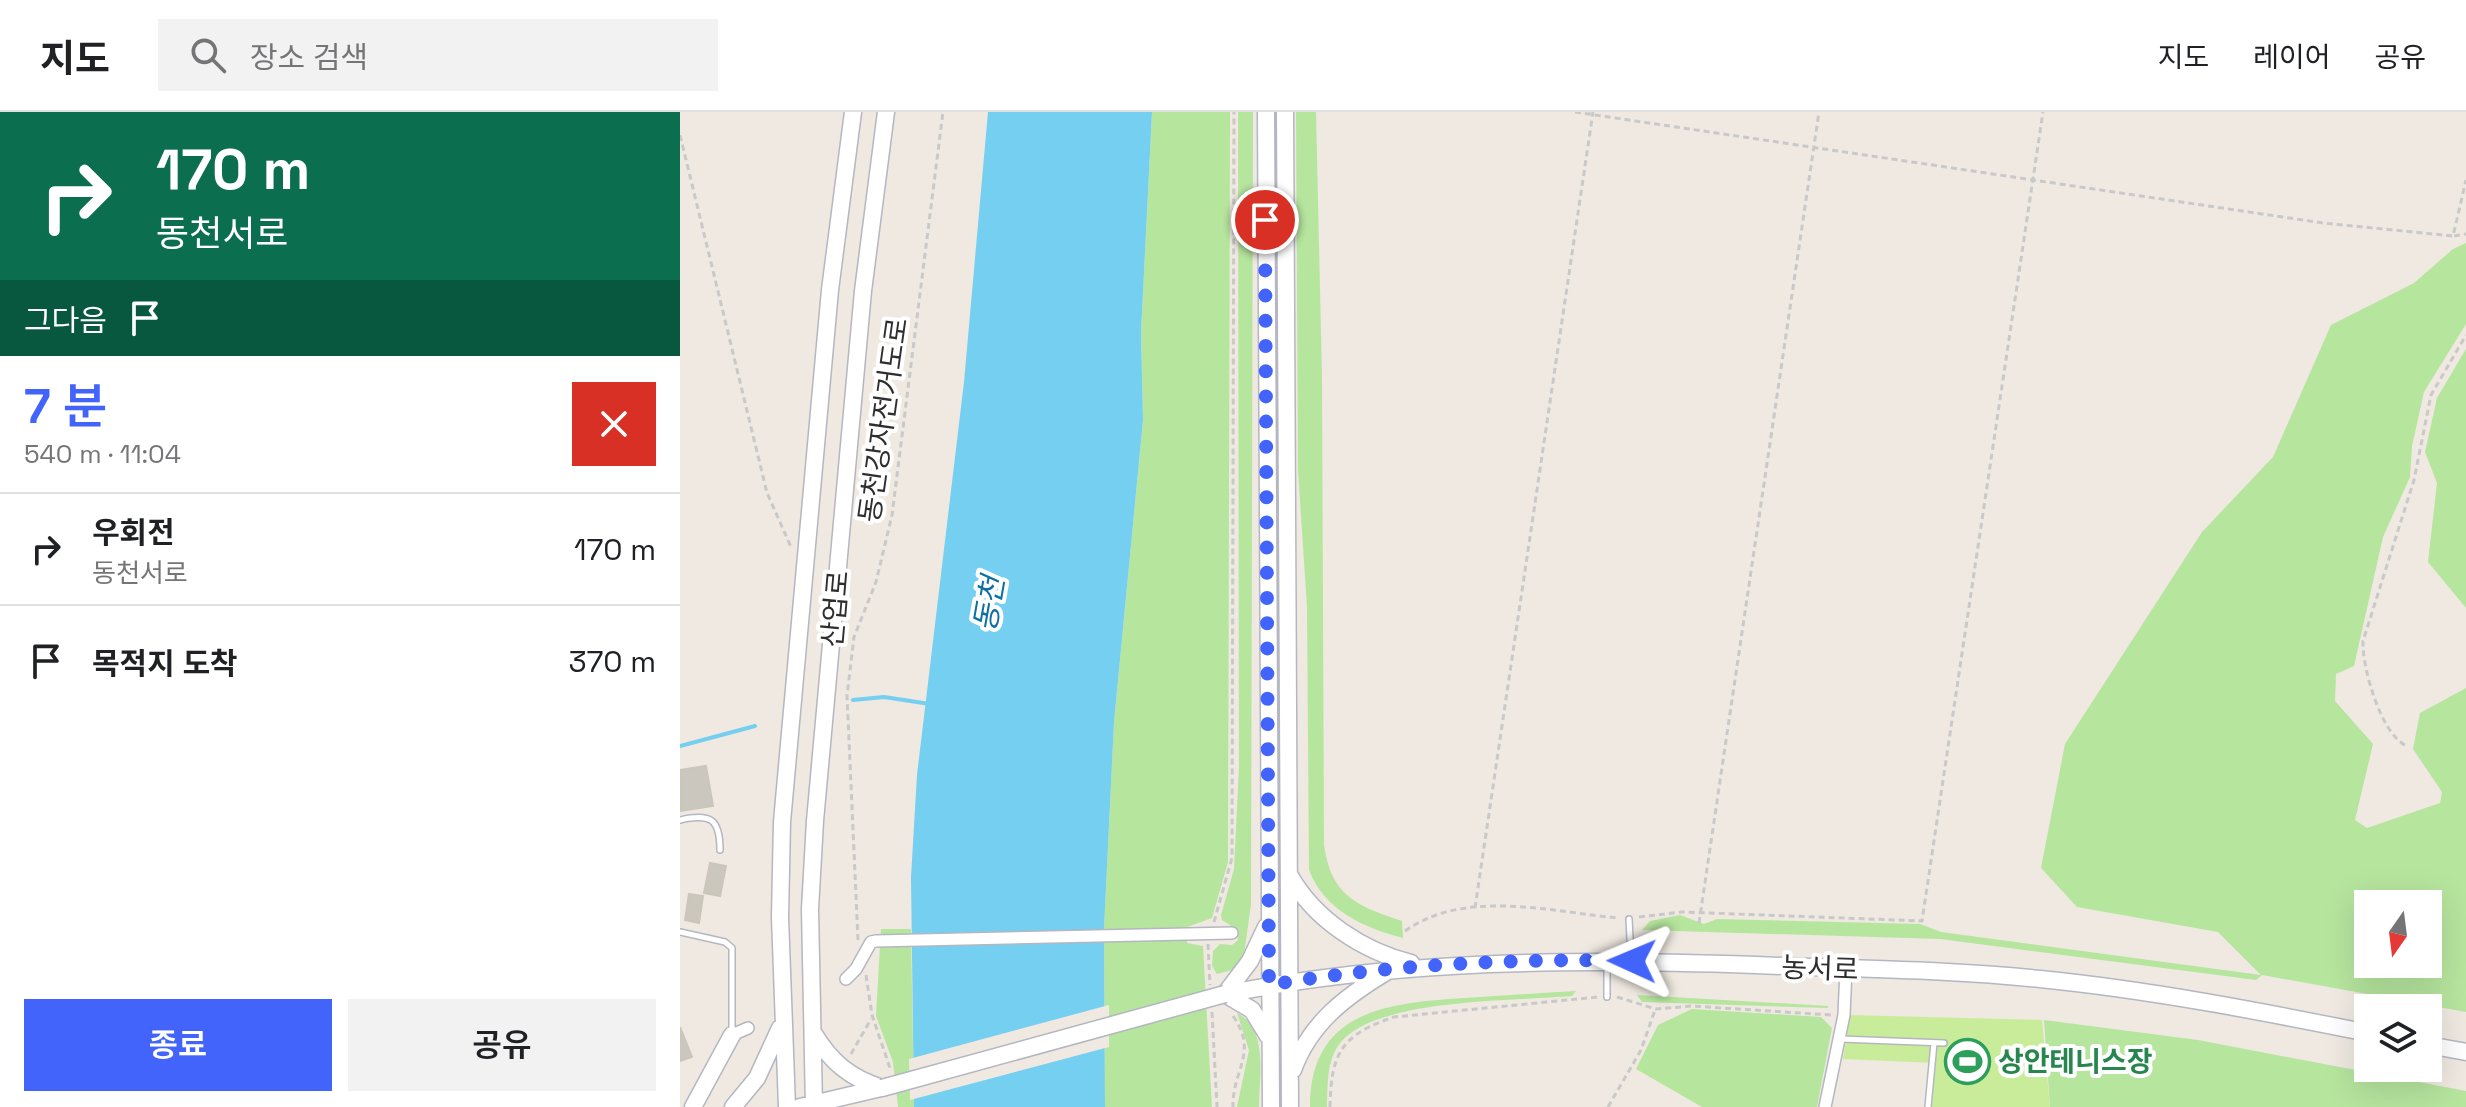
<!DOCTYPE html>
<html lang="ko">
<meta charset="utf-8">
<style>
body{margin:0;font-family:"Space Grotesk","Noto Sans KR",sans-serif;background:#f2f2f2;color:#202124;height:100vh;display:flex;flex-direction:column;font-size:30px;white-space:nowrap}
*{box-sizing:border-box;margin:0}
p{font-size:26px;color:#757577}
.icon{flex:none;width:44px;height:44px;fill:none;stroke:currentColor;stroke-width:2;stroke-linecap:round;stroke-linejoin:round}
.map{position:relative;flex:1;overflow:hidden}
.sheet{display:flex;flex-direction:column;background:#fff;width:680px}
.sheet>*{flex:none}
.hud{background:#0b6e4f;color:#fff;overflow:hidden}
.needle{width:52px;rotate:194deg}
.fabs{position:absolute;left:1674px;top:778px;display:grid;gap:16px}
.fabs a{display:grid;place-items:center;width:88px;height:88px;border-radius:0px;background:#fff;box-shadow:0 8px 32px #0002;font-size:40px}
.pin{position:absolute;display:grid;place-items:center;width:68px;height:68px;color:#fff;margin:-34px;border:4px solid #fff;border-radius:50%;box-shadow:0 2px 8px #0007}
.me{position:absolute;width:88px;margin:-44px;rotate:271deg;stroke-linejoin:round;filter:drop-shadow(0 0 6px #0008)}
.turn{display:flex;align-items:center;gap:28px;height:168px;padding:0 24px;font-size:36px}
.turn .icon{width:104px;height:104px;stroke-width:2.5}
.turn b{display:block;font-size:56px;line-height:68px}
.then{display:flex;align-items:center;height:76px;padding:0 24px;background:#0003;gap:16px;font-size:30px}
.round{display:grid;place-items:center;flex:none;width:84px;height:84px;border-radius:0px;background:#f2f2f2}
.head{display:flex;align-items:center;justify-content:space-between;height:136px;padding:0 24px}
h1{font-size:48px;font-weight:600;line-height:60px;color:#4264fb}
.button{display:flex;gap:16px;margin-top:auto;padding:16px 24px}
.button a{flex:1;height:92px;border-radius:0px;background:#4264fb;color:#fff;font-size:32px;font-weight:600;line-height:92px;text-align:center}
.button a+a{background:#f2f2f2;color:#202124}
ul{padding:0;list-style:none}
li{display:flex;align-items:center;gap:24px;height:112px;padding:0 24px;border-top:2px solid #e0e0e0}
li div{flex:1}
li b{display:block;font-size:30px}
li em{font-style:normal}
header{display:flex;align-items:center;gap:48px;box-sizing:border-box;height:112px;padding:0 40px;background:#fff;border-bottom:2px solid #e0e0e0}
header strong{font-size:38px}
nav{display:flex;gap:44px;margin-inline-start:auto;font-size:28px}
.search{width:560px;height:72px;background:#f2f2f2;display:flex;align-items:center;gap:20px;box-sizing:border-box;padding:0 28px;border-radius:0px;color:#757577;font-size:30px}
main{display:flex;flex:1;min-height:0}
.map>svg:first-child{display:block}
.green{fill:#b6e59e;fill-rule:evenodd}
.pitch{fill:#c9ec9a}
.water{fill:#75cff0}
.pier{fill:#efe9e1}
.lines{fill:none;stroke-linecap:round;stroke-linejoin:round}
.stream{stroke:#75cff0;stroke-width:4}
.building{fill:#cbc7bf;stroke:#cbc5ba;stroke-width:2}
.lane-casing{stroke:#b4b7c1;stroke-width:8}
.street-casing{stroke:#b4b7c1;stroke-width:14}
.secondary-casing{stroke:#b4b7c1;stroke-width:19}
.path{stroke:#c9c9c9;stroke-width:3;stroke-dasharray:6 4;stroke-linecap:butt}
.lane{stroke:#fff;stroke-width:5}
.street{stroke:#fff;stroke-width:11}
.secondary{stroke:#fff;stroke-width:16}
.secondary-bridge-casing{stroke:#b4b7c1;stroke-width:19;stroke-linecap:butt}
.secondary-bridge{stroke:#fff;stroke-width:16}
.route{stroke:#4264fb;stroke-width:14;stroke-dasharray:0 25.2}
.labels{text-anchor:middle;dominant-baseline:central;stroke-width:8;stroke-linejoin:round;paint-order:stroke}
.street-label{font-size:28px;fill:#2e2e2e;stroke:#fff}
.leisure-label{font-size:28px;font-weight:bold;fill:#27864d;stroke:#fff;text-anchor:start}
.water-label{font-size:30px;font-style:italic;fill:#0d6fa3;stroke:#fff}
</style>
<header>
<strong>지도</strong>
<div class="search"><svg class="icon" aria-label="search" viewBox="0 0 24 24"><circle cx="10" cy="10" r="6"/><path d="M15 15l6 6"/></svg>장소 검색</div>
<nav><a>지도</a><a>레이어</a><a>공유</a></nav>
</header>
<main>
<section class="sheet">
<div class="hud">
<div class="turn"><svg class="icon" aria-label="right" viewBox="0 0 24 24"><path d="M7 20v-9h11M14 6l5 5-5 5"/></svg><div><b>170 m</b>동천서로</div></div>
<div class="then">그다음<svg class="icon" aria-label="arrive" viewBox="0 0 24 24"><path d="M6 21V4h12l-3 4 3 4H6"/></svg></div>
</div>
<div class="head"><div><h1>7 분</h1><p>540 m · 11:04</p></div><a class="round" style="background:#d93025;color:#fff"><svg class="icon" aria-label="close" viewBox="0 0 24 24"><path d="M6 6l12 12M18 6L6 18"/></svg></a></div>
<ul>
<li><svg class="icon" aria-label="right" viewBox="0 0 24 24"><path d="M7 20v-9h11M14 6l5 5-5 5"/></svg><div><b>우회전</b><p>동천서로</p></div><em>170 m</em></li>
<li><svg class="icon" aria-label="arrive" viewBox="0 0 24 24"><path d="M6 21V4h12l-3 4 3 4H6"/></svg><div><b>목적지 도착</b></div><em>370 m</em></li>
</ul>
<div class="button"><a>종료</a><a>공유</a></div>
</section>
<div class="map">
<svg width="1786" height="995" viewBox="0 0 1786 995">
<rect width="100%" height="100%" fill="#efe9e1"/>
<path class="green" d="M472,0H550L548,750L532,806L507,815V831L523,834L532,995H425L424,817L434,610L463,308L461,221Z
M558,0H573L571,792L564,843L556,857L537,862L532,854L533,839L540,832L552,833L558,828L556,817L542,808L541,803L554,757L559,655Z
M616,0H636L642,265L644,733C651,784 677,794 722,809L723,826C684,816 644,798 629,758L627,495L618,358Z
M1786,131V212L1744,280L1732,334L1730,365L1703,425L1674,554L1656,562L1655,589L1693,632L1675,708L1687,716L1760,691L1762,680L1733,637L1740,601L1786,576V900L1582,863L1576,868L1260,827L962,818L970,809L1000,803L1024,812L1037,807L1240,812L1261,820L1581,863L1538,820L1397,795L1361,756L1385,632L1522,420L1593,345L1651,213L1734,171L1773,137ZM1688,792H1748V852H1688Z
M1786,237V496L1748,450L1757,371L1745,340L1757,286Z
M201,817H231L234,995H218L213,950L196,904Z
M896,879L892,884C834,889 698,886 661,930C646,948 648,973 647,995H630C630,898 708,891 784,886C821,884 859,881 896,879Z
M957,883L1148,894V896L962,890Z
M1012,897L1141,905L1152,916L1137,995H1022L956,957L978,913Z
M557,901C589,917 579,965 579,995H557L569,938Z
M1364,908L1518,928L1786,979V995H1370Z"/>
<path class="pitch" d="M1170,903L1362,908L1370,995H1252L1255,951L1163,947Z"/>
<path class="water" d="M308,0H472L461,221L463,308L434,610L424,817L425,995H234L231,765L237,663L284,270Z"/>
<path class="pier" d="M429,893V935L230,988L229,947Z"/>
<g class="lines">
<path class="stream" d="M173,588L204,585L250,592
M0,634L75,614"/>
</g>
<path class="building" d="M26,654L33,694L0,699V658Z
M30,751L46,754L40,784L24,781Z
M9,782L23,784L19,811L5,808Z
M0,915L12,945L0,949Z"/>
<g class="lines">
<defs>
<path id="lane" d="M0,708C31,701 40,707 40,738
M949,807L951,846
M0,820L45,830L52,836V918
M927,885V854
M1161,927L1264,931
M1248,995L1254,931"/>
<path id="street" d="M166,867L176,857L191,830L196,829L552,821
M52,923L68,916
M1145,995L1164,903L1166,857"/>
<path id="secondary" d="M586,0L591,995
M605,0L610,995
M610,764C635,808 683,839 731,851
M545,882C722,847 897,847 1076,853C1170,857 1266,857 1360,867C1470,878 1579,899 1688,921
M545,882L570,849L586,815
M545,882L572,898L588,924
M134,922C151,950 170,966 202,976
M1748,933L1786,940
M613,958C630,911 666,884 708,859
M13,995L52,923
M53,995L77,966L100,916
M107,995L100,805L102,710L150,178L173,0
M120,995L201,976
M134,995L130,797L135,709L183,179L206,0"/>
</defs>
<use href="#lane" class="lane-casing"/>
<use href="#street" class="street-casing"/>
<use href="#secondary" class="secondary-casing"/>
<path class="path" d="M895,0L1643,111L1773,124L1786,68
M0,23L87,381L111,435
M1774,124L1786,122
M1725,633C1701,621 1682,556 1683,529L1734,368L1751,283L1786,223
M795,796L913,0
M959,805L1002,800L1242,809L1363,0
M534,810L552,746L554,0
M1019,811L1139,0
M725,819C786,776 870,800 939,806
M178,828L167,584L174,525L196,470L212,403L263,0
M528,832L530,873
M186,863L192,903L211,959
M937,885L976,897L1012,894L1151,903
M532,900L537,995
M553,904C579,941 552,958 553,995
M171,942L191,907
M650,995C651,941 661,923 714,905L918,885
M928,995L961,938L975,898"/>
<use href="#lane" class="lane"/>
<use href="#street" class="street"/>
<use href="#secondary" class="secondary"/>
<defs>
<path id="secondary-bridge" d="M202,976L545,882"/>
</defs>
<use href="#secondary-bridge" class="secondary-bridge-casing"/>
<use href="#secondary-bridge" class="secondary-bridge"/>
</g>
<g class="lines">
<path class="route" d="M585,108L589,873C708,853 830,846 952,849"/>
</g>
<defs>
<symbol id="stadium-ring" viewBox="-11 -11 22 22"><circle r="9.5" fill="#fff" stroke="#2e9e5b" stroke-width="1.5"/><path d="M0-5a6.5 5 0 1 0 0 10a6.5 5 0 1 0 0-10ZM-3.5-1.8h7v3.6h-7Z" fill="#2e9e5b"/></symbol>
</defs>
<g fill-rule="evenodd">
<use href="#stadium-ring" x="1262" y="924" width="51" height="51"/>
</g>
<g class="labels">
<g class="street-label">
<text transform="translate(203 308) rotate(-82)">동천강자전거도로</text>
<text transform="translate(155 497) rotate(-85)">산업로</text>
<text transform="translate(1140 856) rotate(2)">농서로</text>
</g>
<g class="leisure-label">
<text x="1318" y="949">상안테니스장</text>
</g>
<g class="water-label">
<text transform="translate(309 492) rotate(-80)">동천</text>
</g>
</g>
</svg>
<div class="fabs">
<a><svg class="needle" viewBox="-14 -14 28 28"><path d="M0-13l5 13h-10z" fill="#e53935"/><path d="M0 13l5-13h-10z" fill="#757577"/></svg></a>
<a><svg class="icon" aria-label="layers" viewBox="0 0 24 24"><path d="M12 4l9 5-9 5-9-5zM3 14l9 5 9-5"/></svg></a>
</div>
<div class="pin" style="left:585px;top:108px;background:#d93025"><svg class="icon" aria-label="arrive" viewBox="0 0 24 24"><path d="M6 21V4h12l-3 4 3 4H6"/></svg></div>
<svg class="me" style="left:952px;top:849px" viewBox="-20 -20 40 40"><path d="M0-17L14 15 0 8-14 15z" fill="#4264fb" stroke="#fff" stroke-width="4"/></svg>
</div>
</main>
